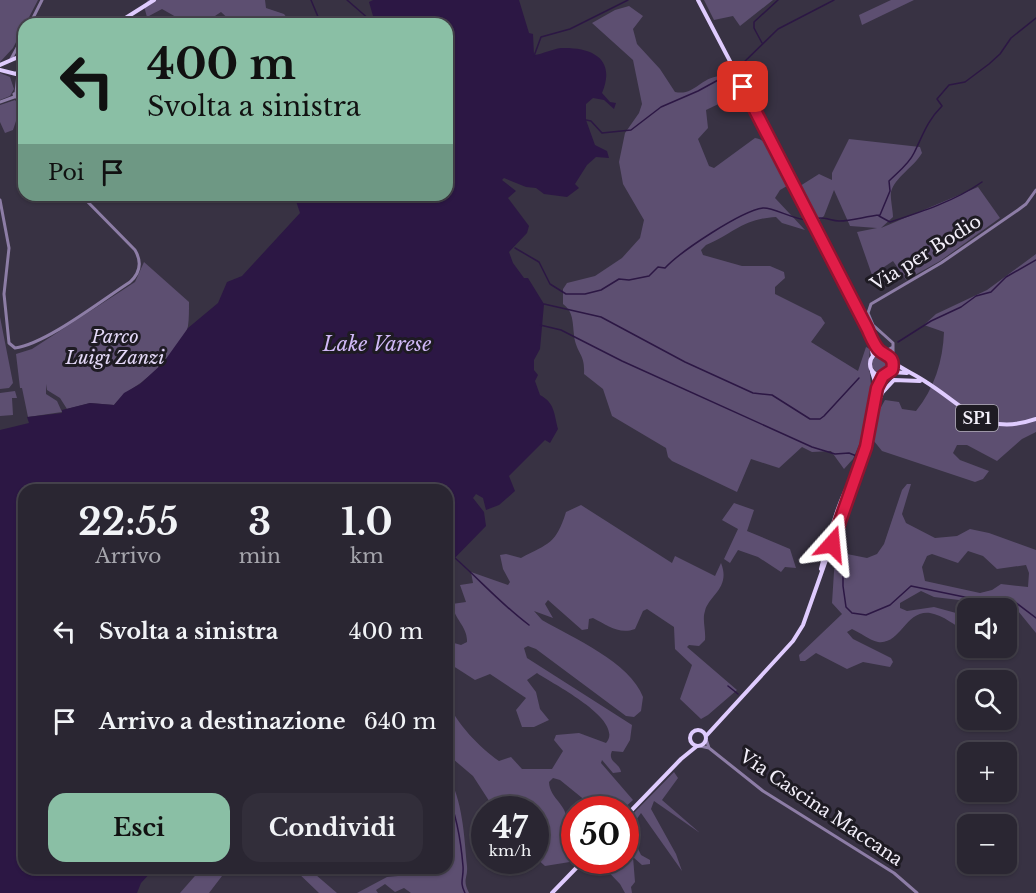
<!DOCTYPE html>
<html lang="it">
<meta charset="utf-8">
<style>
body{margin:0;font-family:"Libre Baskerville",serif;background:#322e3a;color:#f1f3f6;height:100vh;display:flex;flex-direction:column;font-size:22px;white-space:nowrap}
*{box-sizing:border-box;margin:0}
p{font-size:20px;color:#a5a5ac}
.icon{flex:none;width:33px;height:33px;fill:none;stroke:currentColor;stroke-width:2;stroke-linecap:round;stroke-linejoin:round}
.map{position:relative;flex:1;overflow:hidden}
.drawer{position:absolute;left:18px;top:484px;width:435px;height:390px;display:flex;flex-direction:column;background:#2a2632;border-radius:18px;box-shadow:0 2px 4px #0004,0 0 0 2px #46434d}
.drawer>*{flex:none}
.top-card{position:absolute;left:18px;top:18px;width:435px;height:183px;border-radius:18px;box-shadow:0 2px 4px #0004,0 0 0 2px #46434d;background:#8abfa5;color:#111;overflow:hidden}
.buttons{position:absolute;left:957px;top:598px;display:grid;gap:12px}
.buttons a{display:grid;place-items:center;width:60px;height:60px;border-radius:12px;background:#2a2632;box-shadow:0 2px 4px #0004,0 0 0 2px #46434d;font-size:30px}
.speed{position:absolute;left:471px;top:796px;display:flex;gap:12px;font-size:30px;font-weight:700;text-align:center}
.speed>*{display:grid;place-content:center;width:78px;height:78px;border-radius:50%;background:#2a2632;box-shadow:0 2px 4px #0004,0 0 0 2px #46434d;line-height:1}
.speed small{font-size:15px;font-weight:400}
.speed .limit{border:9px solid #d22;background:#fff;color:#111}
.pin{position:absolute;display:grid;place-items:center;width:51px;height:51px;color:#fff;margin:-26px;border-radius:12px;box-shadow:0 3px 9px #0006}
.me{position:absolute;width:66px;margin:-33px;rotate:18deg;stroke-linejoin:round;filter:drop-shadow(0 0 4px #0008)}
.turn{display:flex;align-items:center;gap:21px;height:126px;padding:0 30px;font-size:27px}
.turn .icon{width:78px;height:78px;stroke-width:2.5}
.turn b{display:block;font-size:42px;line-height:51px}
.then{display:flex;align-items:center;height:57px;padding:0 30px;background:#0003;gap:12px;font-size:22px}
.eta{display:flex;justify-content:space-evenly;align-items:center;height:102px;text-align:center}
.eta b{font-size:36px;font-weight:700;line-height:42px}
.action{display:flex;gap:12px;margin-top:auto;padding:12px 30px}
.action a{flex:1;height:69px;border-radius:18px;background:#8abfa5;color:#111;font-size:24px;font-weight:700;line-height:69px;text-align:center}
.action a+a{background:#322e3a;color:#f1f3f6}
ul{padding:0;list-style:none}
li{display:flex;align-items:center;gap:18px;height:90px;padding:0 30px}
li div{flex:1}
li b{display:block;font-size:22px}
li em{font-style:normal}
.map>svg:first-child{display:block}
.green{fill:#5d4f71;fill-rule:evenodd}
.water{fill:#2c1744}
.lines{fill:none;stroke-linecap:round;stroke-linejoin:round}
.stream{stroke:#2c1744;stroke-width:1.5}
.minor{stroke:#8d7da6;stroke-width:3}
.major{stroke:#dfcbfe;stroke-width:4}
.route-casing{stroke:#92132f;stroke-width:15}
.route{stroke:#e11d48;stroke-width:10}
.labels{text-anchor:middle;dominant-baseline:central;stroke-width:6;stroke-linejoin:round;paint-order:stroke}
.shield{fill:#1e1b23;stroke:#b2afb9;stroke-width:1.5}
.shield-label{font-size:16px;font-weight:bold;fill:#f2eef9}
.street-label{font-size:18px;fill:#f2eef9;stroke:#1e1b23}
.park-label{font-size:18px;font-style:italic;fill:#e3d8f7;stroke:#1e1b23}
.water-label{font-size:20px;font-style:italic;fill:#d0b8f6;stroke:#1e1b23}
</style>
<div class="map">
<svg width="1036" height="893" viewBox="0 0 1036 893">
<rect width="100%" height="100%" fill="#383243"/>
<path class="green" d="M0,0H38L13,48L0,62Z
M148,0H265L266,8L284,14L290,22L289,24H234L221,12C191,33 190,24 162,9L149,16L150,24H142L148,21L144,6Z
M704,0H773L740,26L733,16L714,20Z
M891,0H914L862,25L859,15Z
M629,6L643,16L633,29L637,44L660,69L675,92C695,96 699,78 720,76L735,93L731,98L706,110L708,128L698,139L709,166L714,168L755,138C774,141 782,170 787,186L780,190L775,198L805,230L782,223L776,217C742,219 735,233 706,245L701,250L703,255L742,266H770L784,272L785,278L775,287V294L821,317L825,323L811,342L858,371L866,347L870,349C867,368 873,386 872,407L880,409L885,400L899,402L902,409L916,411C934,389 943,361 944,332L924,325L936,314L987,290L1036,254V432L1022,439L997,461L967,445H957L953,453L960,460L989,471L983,479L975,482L882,451L865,430L853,459L844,469L831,451L812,452L802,447L779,468L751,459L737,492L672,461L668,457L666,448L612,416L603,389L584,374C585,355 579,356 575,341C572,325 575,313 563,304V289L567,283L595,276L622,258L640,238L644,220L623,184L619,162L625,133L639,113L642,104L633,60L592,23L615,10Z
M0,73L10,77L14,89L10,96L0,100Z
M15,100L24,110V117L16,121L13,130L5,133L0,122V105Z
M849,139L920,147L922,153C914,167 895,177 891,192C890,198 893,210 893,217L881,228L978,187L1000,218L940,261L906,280L893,261L872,275L857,232L877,228L850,226L834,190L824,216L818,221L800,186L819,174L832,180V173Z
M144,262L189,302C189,310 189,319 188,326C185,343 154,374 139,384C129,391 122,395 114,405L90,403L67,409L60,398L47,390L46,384V394L57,401L62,412L28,417L22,388H20L16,354L32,349L135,282Z
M0,317L13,383L9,388L0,389Z
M872 364a9 9 0 1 1 18 0a9 9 0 1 1-18 0Z
M15,391L17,398H12L13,415L0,416V393Z
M907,484H911L902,514L906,523L935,538L957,536L970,529L989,533L1036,550V633L1014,606L990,609L976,602L934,597L921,591L900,603V608L907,611L934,607L967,616V633C956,626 943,615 930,613C905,610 901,645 878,642C869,640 861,633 852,629L847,632L853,639L891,658L893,662L890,667L863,662L847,669L816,653L805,661H800L799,655L842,614L832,603L835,556L842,553L867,558L877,554L884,544L902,490ZM968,551L983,556L997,569L1026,565L1029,573L1028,587L1001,584L992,590L980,593L925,581L922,567L927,556L932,554L958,563Z
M734,503L754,510L747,531L790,549L796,568L785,567L781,572L758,557L738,550L730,563L724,559L738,529L722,520Z
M581,505L672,563L675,556L715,576L721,563C731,588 709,595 705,611C702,620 706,630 705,640L699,646L689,645L687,647L737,690L708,715L701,719L680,699L692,665L675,649L674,627L647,609L643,611L635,629C619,635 607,625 593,618L589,619L588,629L582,630L548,600L545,604L553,618L534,611L542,620C573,638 630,662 643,697L641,711L634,717L626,716L536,649L528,646L524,648L527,658L632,725L630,740L623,752L612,751C607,762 620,763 621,772L613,773L602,760L601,763L633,800L622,810H597L560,780L553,778L549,782C550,801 570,803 567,829L574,834L576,861L545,866L536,858V810H495L473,776L453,759L447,764V701C456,723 480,748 499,761L511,757L522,769H552L563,751L554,740L556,735L579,733L606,743C626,720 551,683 537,673L527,680L536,692L540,709L549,720L534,727H522L516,710L526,698L490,674L475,680L447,662V641L461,645L467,642C468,627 454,619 452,604L466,602L460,585L473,583L471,572L508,585L510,582L503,569L500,555L506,554L521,558C549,543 556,544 566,512Z
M674,772L678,778L662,800L700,833L654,801L651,809L676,854L682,871L641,813L629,830L641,855L650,860V864L642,865L633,857L635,882L631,887L632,893H625L620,884L598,861H626V821Z
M447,773C463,801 464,835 467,866C468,879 462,879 469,893H411L404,888L395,892L385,884L376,890L378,893H357L387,877L409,875L411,869L447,868Z
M201,869V868L242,869L222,876L209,893H180Z
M294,869H309L337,893H319Z"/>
<path class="water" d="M373,0H519L529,33L533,34L534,55C543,54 552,49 561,48C594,47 616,60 602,93L610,102L616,103L614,109L604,100L593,98L586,104V120L595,145L607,151L609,158L596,157L587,165L575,184L579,188L567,197L544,194L536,188L526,187L504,178L502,180L516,191L508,198L529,226L527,233L509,252L513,263L524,278H528L544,304L540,349L534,360V370L538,375L535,381L540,395C555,403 554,414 558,429L550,443L545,440L509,476L515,491L499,505L486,510L483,498L476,494L473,498L484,512L486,526L448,565L447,490H24V868L154,869L141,883L137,893H0V430L29,423L27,417L62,413V410L90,403L114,405L124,393L140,384L163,363L188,328L218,303L227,282L242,276L300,213L294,195H447V24H351L370,19L373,16L369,2Z"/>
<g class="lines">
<path class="stream" d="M311,0L321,24
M347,0L370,20
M762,43L754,28V22L778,0
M534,56L541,37L570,29L628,0
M738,68L778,29L834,0
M586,120L591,121L602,133L631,130L661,107L698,91L731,73
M879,216L890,222C921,212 955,201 982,182
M515,248L539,262L550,284L566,294H585L601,290L619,279L629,280L649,276L658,267L665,268C681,251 741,211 763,208C773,207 794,220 808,220C812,220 817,218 821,218C827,218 833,221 839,221C853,221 866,216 880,215L890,191L889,181C897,173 909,164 914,153C923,135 927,121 942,106L937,99L949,85L965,82L989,64L1000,54L1011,38L1036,18
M544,304L601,317L685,362L753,393L772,395L810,419H820L824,416L859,378
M540,325L561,330L622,361L812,447L835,454L849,453L859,457
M898,342L931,321L961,307L976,296L991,292L1006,277L1036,260
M864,461L843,530V586L846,607L852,613L866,615L890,605L911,586L979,600C993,608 1001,603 1015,602L1036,618
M455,558C480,580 502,605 529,625
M728,686L738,694
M447,793C457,816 461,842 463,866C464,878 459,882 465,893"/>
<path class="minor" d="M30,24L42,0
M11,59L24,35
M16,93L18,74
M17,93L18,96L15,97L14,94Z
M18,97L24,105
M0,102L14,97
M0,200L9,248L4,294L9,343L15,348C46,344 102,300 130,282C140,273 142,262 135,250L81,195
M884,352L893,347
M893,361V343L873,325L868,313L871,304L941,263L1018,210L1026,204L1036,190
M706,739L709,748
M700,746L709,748L763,791L894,873L917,893"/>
<path class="major" d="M698,0L882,352
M116,24L154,0
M0,65L16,58L22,61L23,67L16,74L0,70
M869,334L873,356
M870 364a12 12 0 1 1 24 0a12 12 0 1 1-24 0Z
M894,363C904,370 916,375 926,382C966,407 984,437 1036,419
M891,372L907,373
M876,408L882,393L894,380L920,381
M821,569C829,537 837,503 854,474
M690 738a8 8 0 1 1 16 0a8 8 0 1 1-16 0Z
M706,736L793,641L803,625L866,447L877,388L872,372
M626,816L681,759L697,746
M552,893L583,861"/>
</g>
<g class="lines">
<defs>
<path id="route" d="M743,87L867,328C870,334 874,346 880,351C888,357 895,357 892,370L883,376L877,388L866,447L832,544"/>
</defs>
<use href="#route" class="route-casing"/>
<use href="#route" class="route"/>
</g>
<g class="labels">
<rect class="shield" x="956" y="405" width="42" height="26" rx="4.5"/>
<g class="shield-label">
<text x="977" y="418">SP1</text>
</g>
<g class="street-label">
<text transform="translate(926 253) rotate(-32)">Via per Bodio</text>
<text transform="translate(821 808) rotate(34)">Via Cascina Maccana</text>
</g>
<g class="park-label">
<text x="115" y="337">Parco<tspan x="115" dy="21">Luigi Zanzi</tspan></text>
</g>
<g class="water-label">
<text x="377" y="344">Lake Varese</text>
</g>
</g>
</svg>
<div class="buttons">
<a><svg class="icon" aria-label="sound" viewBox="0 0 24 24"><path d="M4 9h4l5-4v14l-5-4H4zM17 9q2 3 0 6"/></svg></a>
<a><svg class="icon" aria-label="search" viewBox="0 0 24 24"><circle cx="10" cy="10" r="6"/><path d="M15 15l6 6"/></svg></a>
<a>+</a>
<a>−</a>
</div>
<div class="speed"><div>47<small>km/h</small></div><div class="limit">50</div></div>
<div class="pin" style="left:743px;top:87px;background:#d93025"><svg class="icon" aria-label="arrive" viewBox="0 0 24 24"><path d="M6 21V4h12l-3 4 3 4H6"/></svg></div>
<svg class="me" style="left:832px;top:544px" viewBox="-20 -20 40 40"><path d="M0-17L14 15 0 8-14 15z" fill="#e11d48" stroke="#fff" stroke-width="4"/></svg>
<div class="top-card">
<div class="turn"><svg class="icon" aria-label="left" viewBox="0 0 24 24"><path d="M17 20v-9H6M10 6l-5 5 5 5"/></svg><div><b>400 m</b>Svolta a sinistra</div></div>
<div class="then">Poi<svg class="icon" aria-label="arrive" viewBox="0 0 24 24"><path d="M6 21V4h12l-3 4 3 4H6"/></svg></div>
</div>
<section class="drawer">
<div class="eta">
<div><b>22:55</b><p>Arrivo</p></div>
<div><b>3</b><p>min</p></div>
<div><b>1.0</b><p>km</p></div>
</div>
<ul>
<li><svg class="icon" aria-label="left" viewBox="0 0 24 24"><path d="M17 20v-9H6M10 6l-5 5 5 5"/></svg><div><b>Svolta a sinistra</b></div><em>400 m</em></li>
<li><svg class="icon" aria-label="arrive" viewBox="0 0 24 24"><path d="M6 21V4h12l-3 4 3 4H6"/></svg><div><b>Arrivo a destinazione</b></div><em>640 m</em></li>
</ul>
<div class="action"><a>Esci</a><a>Condividi</a></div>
</section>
</div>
